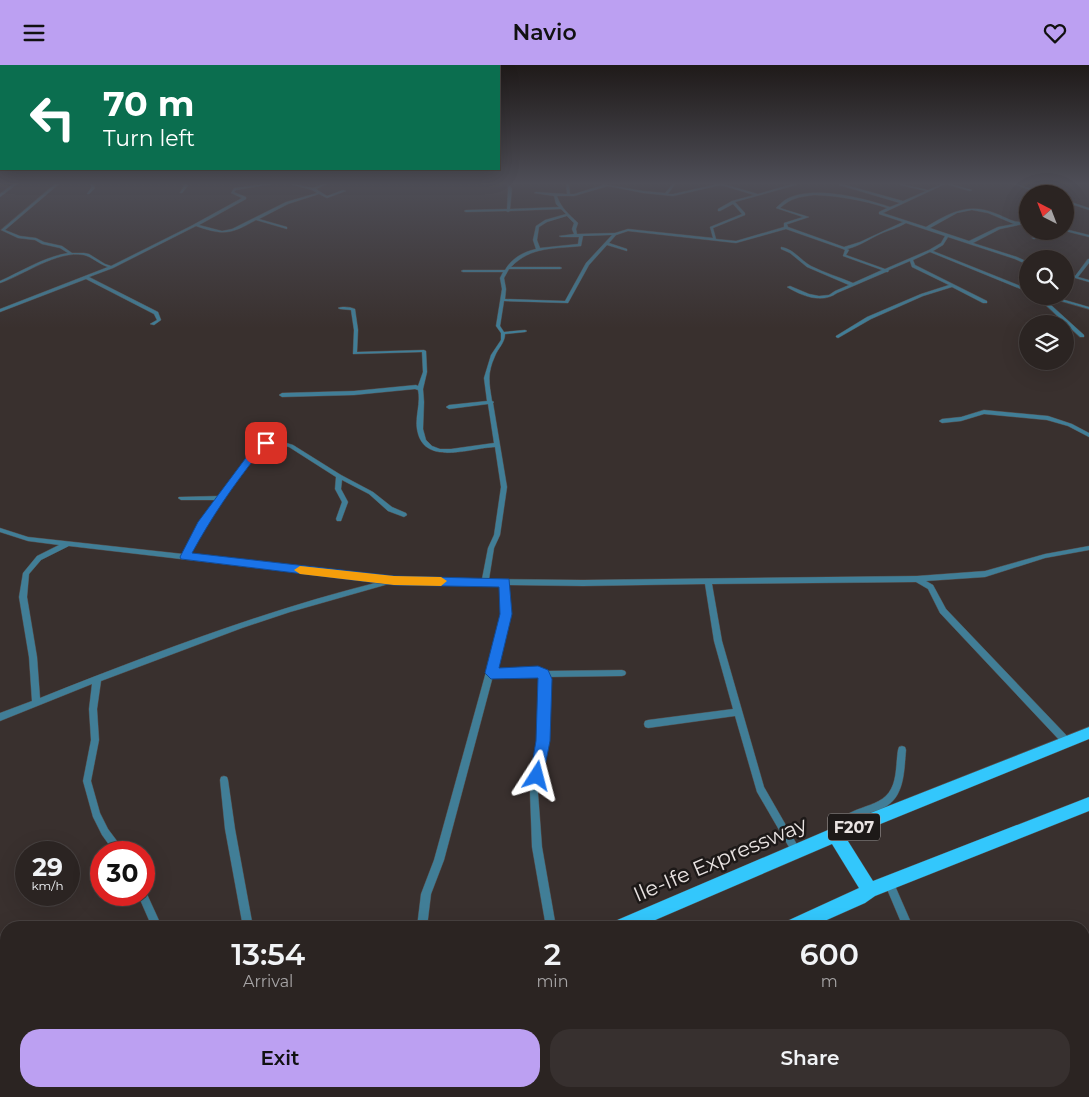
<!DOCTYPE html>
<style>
body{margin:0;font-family:Montserrat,sans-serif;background:#37302f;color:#f1f3f6;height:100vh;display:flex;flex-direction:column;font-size:19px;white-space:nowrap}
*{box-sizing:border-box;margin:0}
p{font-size:16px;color:#a6a4a5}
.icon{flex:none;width:28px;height:28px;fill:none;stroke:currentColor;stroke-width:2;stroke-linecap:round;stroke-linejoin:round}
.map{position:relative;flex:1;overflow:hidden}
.sheet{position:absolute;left:0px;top:856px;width:1090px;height:176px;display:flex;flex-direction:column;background:#2b2422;border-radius:20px 20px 0 0;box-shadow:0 5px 20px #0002,0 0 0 1px #474140}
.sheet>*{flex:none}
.banner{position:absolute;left:0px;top:0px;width:500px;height:105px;box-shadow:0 5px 20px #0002,0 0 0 1px #474140;background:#0b6e4f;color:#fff;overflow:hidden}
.needle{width:32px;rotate:318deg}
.controls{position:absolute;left:1019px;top:120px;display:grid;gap:10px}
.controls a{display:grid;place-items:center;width:55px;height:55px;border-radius:50%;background:#2b2422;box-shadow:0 5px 20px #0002,0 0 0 1px #474140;font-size:25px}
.speed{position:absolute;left:15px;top:776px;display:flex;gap:10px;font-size:25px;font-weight:700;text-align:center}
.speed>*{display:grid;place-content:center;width:65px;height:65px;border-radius:50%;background:#2b2422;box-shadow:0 5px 20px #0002,0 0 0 1px #474140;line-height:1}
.speed small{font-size:12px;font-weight:400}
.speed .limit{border:8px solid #d22;background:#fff;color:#111}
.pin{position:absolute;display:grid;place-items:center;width:42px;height:42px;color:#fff;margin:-21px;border-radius:10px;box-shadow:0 2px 8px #0006}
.me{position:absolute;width:55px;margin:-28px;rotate:9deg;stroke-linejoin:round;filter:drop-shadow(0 0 4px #0008)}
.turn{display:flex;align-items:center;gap:18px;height:105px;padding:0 20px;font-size:22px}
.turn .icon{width:65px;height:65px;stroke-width:2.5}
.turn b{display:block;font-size:35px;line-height:42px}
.eta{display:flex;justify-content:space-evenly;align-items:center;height:85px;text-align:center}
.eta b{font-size:30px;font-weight:600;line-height:35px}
.action{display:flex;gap:10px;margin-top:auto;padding:10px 20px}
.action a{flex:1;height:58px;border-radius:20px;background:#bca0f2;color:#111;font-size:20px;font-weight:600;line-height:58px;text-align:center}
.action a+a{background:#37302f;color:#f1f3f6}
header{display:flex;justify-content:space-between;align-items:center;height:65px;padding:0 20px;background:#bca0f2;color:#111;font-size:22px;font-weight:600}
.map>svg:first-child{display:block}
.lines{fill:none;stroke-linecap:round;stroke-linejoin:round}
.minor-casing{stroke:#554d4b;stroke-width:1}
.primary-casing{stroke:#554d4b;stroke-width:1}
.minor{fill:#417e97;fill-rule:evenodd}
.primary{fill:#33c7fc;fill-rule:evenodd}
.route{fill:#1a73e8;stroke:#114b97}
.slow{fill:#f59e0b}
.labels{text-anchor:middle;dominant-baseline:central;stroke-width:5;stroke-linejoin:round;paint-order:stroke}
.shield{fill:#1d1918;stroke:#aca6a5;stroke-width:1}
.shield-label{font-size:16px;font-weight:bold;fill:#e9e3e2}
.near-street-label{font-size:21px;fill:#e9e3e2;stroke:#1d1918}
</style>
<header><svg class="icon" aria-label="menu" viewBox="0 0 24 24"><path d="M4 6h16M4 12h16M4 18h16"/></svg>Navio<svg class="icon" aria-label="heart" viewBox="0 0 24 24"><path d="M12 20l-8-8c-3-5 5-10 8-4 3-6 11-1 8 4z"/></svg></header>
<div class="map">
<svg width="1089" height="1032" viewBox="0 0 1089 1032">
<rect width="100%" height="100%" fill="#39302e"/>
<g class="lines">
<defs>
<path id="minor" d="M13,119H17L0,132V129Z
M55,119H59L5,165L20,171L36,173L44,177L62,181L72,188H84L89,189L105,199L111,201L191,161L242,133L231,128L234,123L266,119H272L236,125L234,127L246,132V134L199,160L222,166L232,164L286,137L317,128L312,125L293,120V119L313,123L324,119H327L316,124L327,131L343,125L346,126L327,133L319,129L288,139L259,154L287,162V164L256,155C231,169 224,171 196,161L113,203L89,212L158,247L161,255L154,260L150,259L157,255L154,249L86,214L0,247V244L108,202C99,199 92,192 84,190C57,185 24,210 0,218V216C22,206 44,192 68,188L60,183L42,179L35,175L18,173L1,165Z
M91,119H93L95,123L89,129H87L91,123Z
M185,119H187L188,121L182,128H180Z
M507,119H509L512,124L510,144L559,142L556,139L554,131L534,128L536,127L567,129L566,119H569L570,129H574L603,120L602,119L643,126L665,128L673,119H675L668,129H673L718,119H723L758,129L793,119H796V120L735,137L745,148V150L713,163L716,174L736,176L784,162V158L803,152L776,143C779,140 782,137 785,135C810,119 864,133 890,142L900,138L839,120V119H842L903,136L926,126L900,120V119L928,125L942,119H945L883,148L926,162C951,147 969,137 997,149C1010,154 1014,159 1028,156V158L1000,164L973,178L1017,192L1028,197V200L1015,194L948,172L943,180L933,186L1028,224V227L930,187L913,195L915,200L987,236V238H983L952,222L923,231L871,254L838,273L836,272V271L867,252L921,229L949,220L912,202L910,196L889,205L888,207H886L837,228C822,239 802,231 787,222L790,221L809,229L819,231L829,230L835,226L849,220L807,202L790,188L781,184V182C794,184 800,195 811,201C825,208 839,212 853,218L882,205L843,191L845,185L843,184L786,164L736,178L628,166L616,170L609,178L627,184V186L607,180L589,200L568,238L504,236L500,261L504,267L525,265L527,266L525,267L505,269C505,278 498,283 495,291C487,309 489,317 492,336L494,337L493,338L507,422L500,470L494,483L489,514L583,515L917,511L985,506L1045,489L1089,481V485L1045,493L985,512L926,516L933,520L946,544L1069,673L1070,676L1069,679L1066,680L1063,679L940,548L928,524L916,517L712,519L722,576L764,722L799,783L801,786L799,789L796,791L793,789L757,727L735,651L648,663L645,662L644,659L645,656L648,655L733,644L714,576L705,519L583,521L509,520L510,549L495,604L538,603L544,606L622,605L625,606L626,608L625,610L622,611L548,612L547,676L538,728L542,782L556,862H546L532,782L530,728L539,676L541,614L540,611L537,609L493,611L444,795L431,829L427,862H417L421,829L434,795L502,549V520L392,518L290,547L242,563L101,616L97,644L99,675L91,716L100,748L108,764L126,788H115L102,770L93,752L83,716L91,675L89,644L92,619L0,656V648L32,636L29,592L19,532L23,508L37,491L59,480L28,476L0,467V463L28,472L183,489L200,457L217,435H181L178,433L179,432L220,431L259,379L274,374L293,380L341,410L373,427L392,442L406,448L407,450L404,452L388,446L369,429L342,415L341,424L348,437L341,456H337L336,454L342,437L335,424L336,412L289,382L274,378L263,381L205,460L189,490L395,513L482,514L488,483L494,470L501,422L495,382C469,383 423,402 417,364C415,351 421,338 418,325L415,324L354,330L282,332L279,330L282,328L354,326L416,320L418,321L423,307L422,287L353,289L354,265L351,245L340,244L338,243C342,241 351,242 355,244L358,265L357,287L424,285L426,286L427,307L423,324L424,337L423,364L426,375L432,381L440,384H451L494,378L488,339L449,344L446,342L449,340L487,336L484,313L491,290L501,275V268L496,261L502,224L500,213L503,207H463L461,206L463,205H505C512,193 523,187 536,184L533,175L536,161L545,155L566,149L561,144L510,146L508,147L506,146L466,147L464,146L466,145L507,144L508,124ZM721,120L754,130L732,136L718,144V146H720L733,139L742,149L710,162L713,173L628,164L615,168L577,169L576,164L578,158C569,149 561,143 557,131H574L608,121L643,128L673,131ZM814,130C839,131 863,135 887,143L879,147V149L903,157L860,177L844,182L788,162L787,159H788L809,152L780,143C791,133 799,132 814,130ZM972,145L988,148L1014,159L998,162L969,176L930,163L957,148ZM567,151L574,158L572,164L574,169L559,171L561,172H579L578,179L540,183L537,175L539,162L547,157ZM906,158L945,171L941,178L929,185L885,204L846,190L849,185L847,184C860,181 869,174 880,169C889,165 898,163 906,158ZM612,170L586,198L565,236L505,234L506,224L504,213L509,204H560L562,203L560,202H511C531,181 555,184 581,181L583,171ZM69,481L379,517C263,546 151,589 40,633L37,592L27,532L29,509L41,495Z
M946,119H950L972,125L970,126Z
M1013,119H1017L1047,129H1042Z
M1065,135L1089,143V145L1065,137Z
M1065,164L1089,170V172L1065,166Z
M1055,166H1062L1034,174L1032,173Z
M1088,194H1089V198L1078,212L1089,215V217L1065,210V208L1075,211Z
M1036,231H1041L1084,270V272H1080Z
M1043,231H1051L1089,242V244Z
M984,345L1048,351L1072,359L1089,368V372L1068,361L1047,355L984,349L961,356L942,358L939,356L942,354L961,352Z
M902,681L905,682L906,685C904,705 905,731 885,742C875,747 863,749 853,756C846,760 843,768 836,772L833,770L831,767C844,738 880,746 891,724C897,713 896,697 898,685L899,682Z
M224,711L227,712L228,715L235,764L253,862H243L225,764L220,715L221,712Z
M889,812L892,814L913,862H903L884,817L886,814Z
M144,825L146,827L162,862H152L138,830H144Z
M172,1026H184L183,1032H171Z
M959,1026H971L972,1032H960Z"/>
<path id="primary" d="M1089,662V674L846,773L873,816L1089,732V746L875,831L865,838L811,862H785L787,856L859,823L832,779L639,862H613L615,856L835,762Z
M220,1026H250L248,1032H217Z
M416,1026H445L443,1032H413Z"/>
</defs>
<use href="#minor" class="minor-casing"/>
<use href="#primary" class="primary-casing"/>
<use href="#minor" class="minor"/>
<use href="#primary" class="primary"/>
</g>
<linearGradient id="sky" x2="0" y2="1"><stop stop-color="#1f1a19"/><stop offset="0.45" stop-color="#4e4e57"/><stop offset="1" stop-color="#4e4e57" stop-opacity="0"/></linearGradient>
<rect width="1089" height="263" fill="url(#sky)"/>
<path class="route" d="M263,376L271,378C267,382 263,384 259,388C234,419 211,453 192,488L394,511L509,514L512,549L499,603L538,601L548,605L552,614L550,676L542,716L537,718L532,716L530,711L536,676L538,613L491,614L485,608L500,549L499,522L394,520L181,494L180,492L198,457L254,382Z"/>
<path class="slow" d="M300,501L394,511L441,512L447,516L441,521L394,520L300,509L294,505Z"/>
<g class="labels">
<rect class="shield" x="828" y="748.5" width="52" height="27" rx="4"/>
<g class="shield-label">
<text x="854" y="762">F207</text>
</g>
<g class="near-street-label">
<text transform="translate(720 794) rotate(-23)">Ile-Ife Expressway</text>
</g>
</g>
</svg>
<div class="controls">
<a><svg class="needle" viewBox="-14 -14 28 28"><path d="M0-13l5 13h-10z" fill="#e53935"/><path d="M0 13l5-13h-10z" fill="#a6a4a5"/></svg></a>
<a><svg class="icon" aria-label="search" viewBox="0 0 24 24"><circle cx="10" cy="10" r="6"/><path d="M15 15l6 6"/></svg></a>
<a><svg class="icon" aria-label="layers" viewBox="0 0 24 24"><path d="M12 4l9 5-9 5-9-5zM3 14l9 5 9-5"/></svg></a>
</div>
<div class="speed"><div>29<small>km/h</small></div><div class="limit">30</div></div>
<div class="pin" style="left:266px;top:378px;background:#d93025"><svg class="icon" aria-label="arrive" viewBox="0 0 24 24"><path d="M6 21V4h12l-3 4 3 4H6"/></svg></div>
<svg class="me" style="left:537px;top:711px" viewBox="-20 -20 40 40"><path d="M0-17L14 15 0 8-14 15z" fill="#1a73e8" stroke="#fff" stroke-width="4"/></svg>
<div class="banner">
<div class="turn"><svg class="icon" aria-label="left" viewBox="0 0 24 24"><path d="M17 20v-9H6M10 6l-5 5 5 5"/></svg><div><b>70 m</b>Turn left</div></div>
</div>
<section class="sheet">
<div class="eta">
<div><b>13:54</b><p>Arrival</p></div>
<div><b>2</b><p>min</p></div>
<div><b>600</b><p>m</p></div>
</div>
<div class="action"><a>Exit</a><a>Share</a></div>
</section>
</div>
